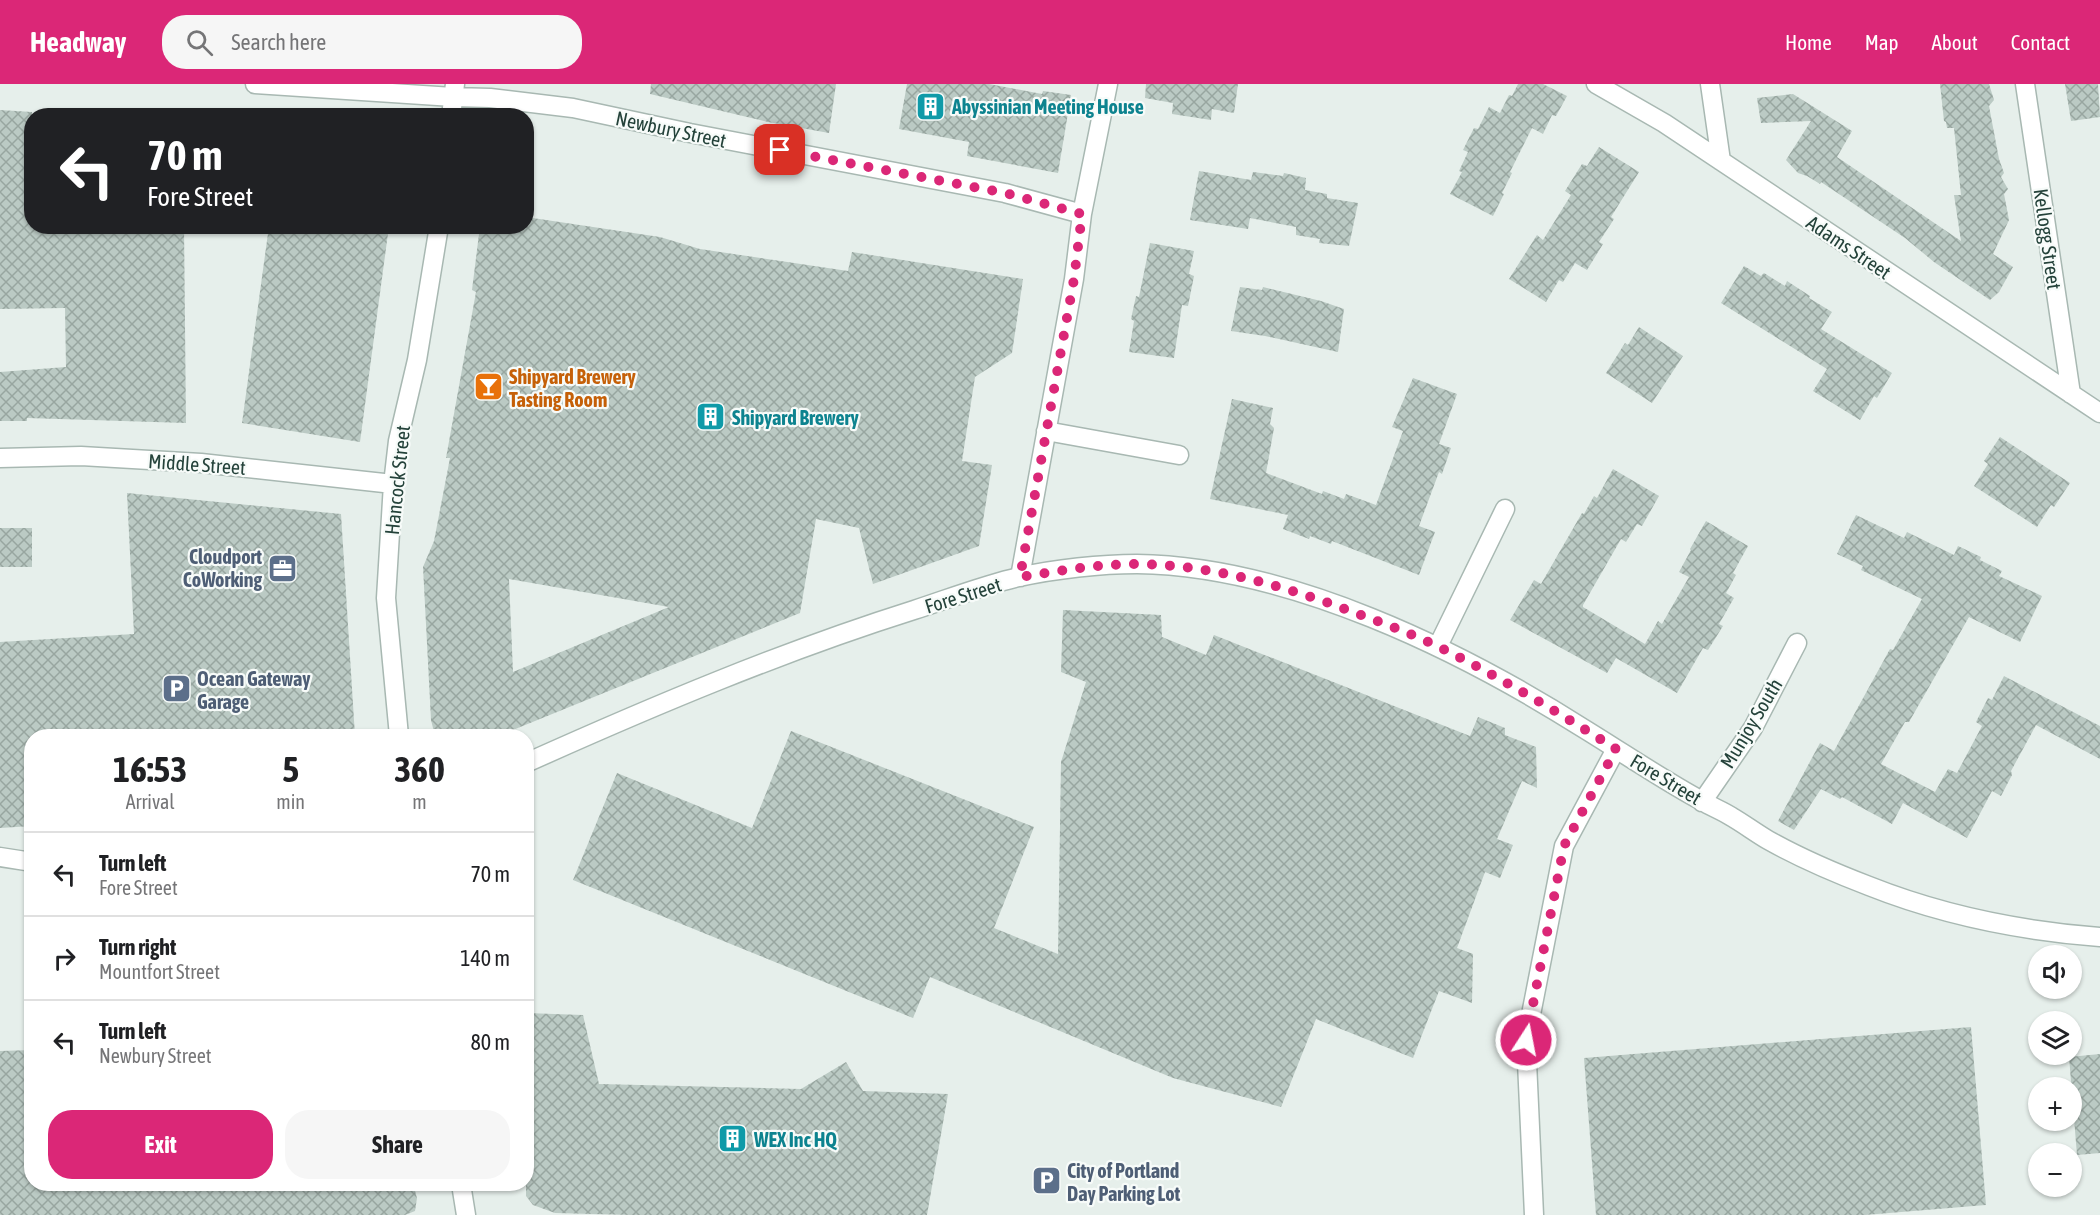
<!DOCTYPE html>
<meta charset="utf-8">
<style>
body{margin:0;font-family:"Asap Condensed",sans-serif;background:#f6f6f6;color:#202124;height:100vh;display:flex;flex-direction:column;font-size:22px;white-space:nowrap}
*{box-sizing:border-box;margin:0}
p{font-size:20px;color:#757577}
.icon{flex:none;width:33px;height:33px;fill:none;stroke:currentColor;stroke-width:2;stroke-linecap:round;stroke-linejoin:round}
.map{position:relative;flex:1;overflow:hidden}
.details{position:absolute;left:24px;top:645px;width:510px;height:462px;display:flex;flex-direction:column;background:#fff;border-radius:24px;box-shadow:0 2px 4px #0004}
.details>*{flex:none}
.banner{position:absolute;left:24px;top:24px;width:510px;height:126px;border-radius:24px;box-shadow:0 2px 4px #0004;background:#202124;color:#fff;overflow:hidden}
.tools{position:absolute;left:2028px;top:861px;display:grid;gap:12px}
.tools a{display:grid;place-items:center;width:54px;height:54px;border-radius:50%;background:#fff;box-shadow:0 2px 4px #0004;font-size:30px}
.pin{position:absolute;display:grid;place-items:center;width:51px;height:51px;color:#fff;margin:-26px;border-radius:12px;box-shadow:0 3px 9px #0006}
.me{position:absolute;width:66px;margin:-33px;rotate:11deg;stroke-linejoin:round;filter:drop-shadow(0 0 4px #0008)}
.turn{display:flex;align-items:center;gap:21px;height:126px;padding:0 24px;font-size:27px}
.turn .icon{width:78px;height:78px;stroke-width:2.5}
.turn b{display:block;font-size:42px;line-height:51px}
.eta{display:flex;justify-content:space-evenly;align-items:center;height:102px;text-align:center}
.eta b{font-size:36px;font-weight:700;line-height:42px}
.button{display:flex;gap:12px;margin-top:auto;padding:12px 24px}
.button a{flex:1;height:69px;border-radius:24px;background:#db2777;color:#fff;font-size:24px;font-weight:700;line-height:69px;text-align:center}
.button a+a{background:#f6f6f6;color:#202124}
ul{padding:0;list-style:none}
li{display:flex;align-items:center;gap:18px;height:84px;padding:0 24px;border-top:2px solid #e0e0e0}
li div{flex:1}
li b{display:block;font-size:22px}
li em{font-style:normal}
header{display:flex;align-items:center;gap:36px;box-sizing:border-box;height:84px;padding:0 30px;background:#db2777;color:#fff}
header strong{font-size:28px}
nav{display:flex;gap:33px;margin-inline-start:auto;font-size:21px}
.search{width:420px;height:54px;background:#f6f6f6;display:flex;align-items:center;gap:15px;box-sizing:border-box;padding:0 21px;border-radius:24px;color:#757577;font-size:22px}
.map>svg:first-child{display:block}
.building{fill:url(#building-cross-hatch);fill-rule:evenodd}
.lines{fill:none;stroke-linecap:round;stroke-linejoin:round}
.minor-casing{stroke:#a8b8b2;stroke-width:21}
.minor{stroke:#fff;stroke-width:18}
.route{stroke:#db2777;stroke-width:10;stroke-dasharray:0 18}
.labels{text-anchor:middle;dominant-baseline:central;stroke-width:4.5;stroke-linejoin:round;paint-order:stroke}
.culture-label{font-size:20px;font-weight:bold;fill:#0d838f;stroke:#f7fbf9;text-anchor:start}
.street-label{font-size:20px;fill:#24423a;stroke:#f7fbf9}
.food-label{font-size:20px;font-weight:bold;fill:#c56008;stroke:#f7fbf9;text-anchor:start}
.service-label{font-size:20px;font-weight:bold;fill:#4e5e75;stroke:#f7fbf9;text-anchor:start}
</style>
<header>
<strong>Headway</strong>
<div class="search"><svg class="icon" aria-label="search" viewBox="0 0 24 24"><circle cx="10" cy="10" r="6"/><path d="M15 15l6 6"/></svg>Search here</div>
<nav><a>Home</a><a>Map</a><a>About</a><a>Contact</a></nav>
</header>
<div class="map">
<svg width="2100" height="1131" viewBox="0 0 2100 1131">
<defs>
<pattern id="building-cross-hatch" width="8" height="8" patternUnits="userSpaceOnUse" patternTransform="scale(1.5)"><rect width="8" height="8" fill="#bbcac4"/><path d="M0 0l8 8M0 8l8-8" fill="none" stroke="#98a6a0"/></pattern>
</defs>
<rect width="100%" height="100%" fill="#e6efeb"/>
<path class="building" d="M651,0H836L829,49L768,38L650,10Z
M907,0H989L1042,10L1043,7L1071,11L1058,89L967,72L969,58L899,45Z
M1146,0H1238L1234,29L1212,25L1211,36L1172,30L1173,19L1145,14Z
M1518,0H1543L1567,12L1556,32L1552,31L1543,50L1532,44L1510,88L1512,89L1502,109L1504,110L1493,132L1450,110L1462,88L1459,87L1468,68L1463,66L1474,44L1478,45L1489,23L1500,29L1509,11L1512,12Z
M1940,0H1989L1994,16L1989,22L1999,75L2004,89L2001,93L2008,105L2004,110L2009,136L1993,170L2013,183L1999,208L1990,216L1934,178L1905,154L1821,98L1820,100L1807,92L1798,89L1786,76L1811,37L1761,39L1757,14L1793,10L1852,47L1837,73L1961,157L1954,111H1961L1954,44H1947L1946,38L1944,37Z
M2065,0H2098L2100,33L2071,37Z
M0,26L32,28V142H184L186,339L27,334V337H0V288L66,283L65,224L0,225Z
M1599,63L1639,88L1611,133L1614,135L1599,158L1603,160L1587,186L1575,179L1563,198L1559,196L1546,218L1509,195L1537,151L1543,156L1571,111L1565,107L1582,80L1587,82Z
M1199,87L1251,96L1253,88L1283,92L1284,89L1306,94L1305,106L1327,110V114L1358,119L1349,162L1319,159L1320,155L1296,151V143L1250,134L1248,145L1190,136Z
M526,133L660,153L700,165L848,187L852,168L1023,195L1012,269L975,293L962,377L992,381L979,462L873,500L859,444L816,435L800,529L498,652H435L431,636L423,483L434,457L450,374H446L476,208L472,206L480,142H526ZM509,495L669,523L513,588Z
M269,142H389L360,358L242,339Z
M1150,159L1194,167L1189,190L1194,192L1188,222L1182,221L1174,274L1129,268L1134,237L1131,235L1136,212L1139,213Z
M1744,182L1761,192L1764,189L1785,202L1787,197L1810,212L1809,214L1832,228L1821,245L1892,289L1877,314L1874,312L1860,336L1813,307L1827,285L1721,219Z
M1240,203L1262,206L1263,203L1321,217L1344,225L1338,268L1265,252L1231,247Z
M1639,243L1683,272L1652,319L1606,289L1625,259L1628,261Z
M1413,294L1457,310L1439,360L1451,364L1442,390L1439,388L1419,442L1435,448L1419,491L1332,457L1331,460L1310,452L1309,455L1283,445L1288,431L1210,415L1232,315L1273,324L1270,340L1274,344L1266,389L1322,410L1323,407L1344,415L1346,410L1376,421L1403,347L1392,343Z
M2000,353L2070,399L2054,423L2051,421L2037,443L1974,402L1988,380L1984,377Z
M1613,385L1659,412L1642,442L1637,440L1626,458L1621,455L1583,521V523L1645,560L1658,537L1662,540L1689,493L1679,488L1691,466L1690,465L1706,437L1748,462L1733,489L1736,491L1726,509L1734,514L1719,540L1723,542L1708,566L1703,564L1677,609L1616,574L1607,589L1510,536L1534,496L1541,500L1582,429L1584,430L1594,412L1597,414Z
M127,409L341,430L355,652H32V742L0,744V558L134,550Z
M1856,431L1904,454L1907,448L1954,471L1958,462L1981,473L1980,476L2002,487L1999,492L2042,512L2020,558L1969,533L1909,638H1905L1881,680L1935,708L1948,685L1957,689L1982,642L1976,638L1988,614L1992,616L2004,592L2100,642V675L2036,641L2011,687L2012,691L2001,712L1992,707L1967,754L1903,719L1892,740L1842,713L1840,715L1821,705L1794,746L1778,737L1820,659L1834,667L1890,565L1893,566L1922,515L1861,486L1863,482L1837,470Z
M0,444H32V483H0Z
M1063,526L1161,531L1162,553L1206,571L1214,551L1470,652L1478,633L1505,644V651L1536,663L1537,704L1522,697L1497,755L1513,761L1500,794L1485,788L1457,864L1473,870L1472,919L1439,907L1413,974L1316,935L1281,1023L1173,994L930,893L913,934L573,796L617,689L752,744L791,647L1034,743L994,844L1058,870L1061,678L1086,598L1061,588Z
M526,929L583,931L599,1000L801,1005L846,978L863,1007L948,1010L927,1131H631L555,1129L533,1121L526,1112Z
M1971,943L1986,1121L1865,1131H1596L1584,974Z
M32,966V1100H413L417,1114L415,1127L405,1131H0V967Z
M2100,970V1069L2077,1071L2069,973Z"/>
<g class="lines">
<defs>
<path id="minor" d="M255,0L453,13L490,14L573,24L690,49L1005,109L1082,130
M1596,0L1664,39L2100,329
M1710,0L1721,77
M2025,0L2071,310
M451,32L455,0
M1046,347L1179,371
M0,374L81,372L201,379L393,400
M1020,493L1074,195L1082,130L1108,0
M1438,562L1505,425
M399,652L386,514L393,400L398,357L417,276L439,142
M526,679C653,622 781,568 914,526C948,515 984,501 1019,493C1055,485 1101,480 1137,480C1289,482 1460,566 1586,646C1625,670 1663,696 1702,717C1712,723 1723,727 1732,733C1744,740 1756,749 1768,756C1800,774 1835,789 1869,802C1942,831 2022,847 2100,853
M1702,718L1753,644L1797,559
M0,773L32,778
M461,1100L466,1131
M1534,1131L1526,956L1564,762L1616,665"/>
</defs>
<use href="#minor" class="minor-casing"/>
<use href="#minor" class="minor"/>
</g>
<g class="lines">
<path class="route" d="M780,66L1005,109L1082,130L1074,195L1020,493C1059,487 1098,480 1138,480C1207,481 1273,499 1337,522C1371,535 1406,547 1439,563C1500,593 1559,629 1616,665L1564,762L1526,956"/>
</g>
<defs>
<symbol id="building-square" viewBox="-11 -11 22 22"><rect x="-9" y="-9" width="18" height="18" rx="4" fill="#0f9aa8" stroke="#f7fbf9"/><path d="M-4-6H4V6H1V3H-1V6H-4ZM-2.5-4.3h1.7v1.8h-1.7ZM.8-4.3h1.7v1.8H.8ZM-2.5-1h1.7V.8h-1.7ZM.8-1h1.7V.8H.8Z" fill="#fff"/></symbol>
<symbol id="bar-square" viewBox="-11 -11 22 22"><rect x="-9" y="-9" width="18" height="18" rx="4" fill="#e8710a" stroke="#f7fbf9"/><path d="M-6-5H6L.8 .8V4.5H3.5V6h-7V4.5H-.8V.8Z" fill="#fff"/></symbol>
<symbol id="office-square" viewBox="-11 -11 22 22"><rect x="-9" y="-9" width="18" height="18" rx="4" fill="#5c6f8a" stroke="#f7fbf9"/><path d="M-6-3h4V-5.5h4V-3h4V5H-6ZM-1-4.5V-3h2v-1.5ZM-6 0V1H6V0Z" fill="#fff"/></symbol>
<symbol id="parking-square" viewBox="-11 -11 22 22"><rect x="-9" y="-9" width="18" height="18" rx="4" fill="#5c6f8a" stroke="#f7fbf9"/><path d="M-3.5-5.5H1a3.5 3.5 0 0 1 0 7H-1V5.5H-3.5ZM-1-3.4V-.6H.8a1.4 1.4 0 0 0 0-2.8Z" fill="#fff"/></symbol>
</defs>
<g fill-rule="evenodd">
<use href="#building-square" x="914" y="6" width="33" height="33"/>
<use href="#bar-square" x="472" y="286" width="33" height="33"/>
<use href="#building-square" x="694" y="316" width="33" height="33"/>
<use href="#office-square" x="266" y="468" width="33" height="33"/>
<use href="#parking-square" x="160" y="588" width="33" height="33"/>
<use href="#building-square" x="716" y="1038" width="33" height="33"/>
<use href="#parking-square" x="1030" y="1080" width="33" height="33"/>
</g>
<g class="labels">
<g class="culture-label">
<text x="952" y="22">Abyssinian Meeting House</text>
<text x="732" y="333">Shipyard Brewery</text>
<text x="754" y="1055">WEX Inc HQ</text>
</g>
<g class="street-label">
<text transform="translate(671 45) rotate(12)">Newbury Street</text>
<text transform="translate(2048 155) rotate(82)">Kellogg Street</text>
<text transform="translate(1849 163) rotate(34)">Adams Street</text>
<text transform="translate(197 380) rotate(4)">Middle Street</text>
<text transform="translate(397 396) rotate(-84)">Hancock Street</text>
<text transform="translate(963 511) rotate(-17)">Fore Street</text>
<text transform="translate(1751 639) rotate(-59)">Munjoy South</text>
<text transform="translate(1666 695) rotate(31)">Fore Street</text>
</g>
<g class="food-label">
<text x="509" y="292">Shipyard Brewery<tspan x="509" dy="23">Tasting Room</tspan></text>
</g>
<g class="service-label">
<text x="262" y="472" text-anchor="end">Cloudport<tspan x="262" dy="23">CoWorking</tspan></text>
<text x="197" y="594">Ocean Gateway<tspan x="197" dy="23">Garage</tspan></text>
<text x="1067" y="1086">City of Portland<tspan x="1067" dy="23">Day Parking Lot</tspan></text>
</g>
</g>
</svg>
<div class="tools">
<a><svg class="icon" aria-label="sound" viewBox="0 0 24 24"><path d="M4 9h4l5-4v14l-5-4H4zM17 9q2 3 0 6"/></svg></a>
<a><svg class="icon" aria-label="layers" viewBox="0 0 24 24"><path d="M12 4l9 5-9 5-9-5zM3 14l9 5 9-5"/></svg></a>
<a>+</a>
<a>−</a>
</div>
<div class="pin" style="left:780px;top:66px;background:#d93025"><svg class="icon" aria-label="arrive" viewBox="0 0 24 24"><path d="M6 21V4h12l-3 4 3 4H6"/></svg></div>
<svg class="me" style="left:1526px;top:956px" viewBox="-20 -20 40 40"><circle r="17" fill="#db2777" stroke="#fff" stroke-width="3"/><path d="M0-11L8 9 0 5-8 9z" fill="#fff"/></svg>
<div class="banner">
<div class="turn"><svg class="icon" aria-label="left" viewBox="0 0 24 24"><path d="M17 20v-9H6M10 6l-5 5 5 5"/></svg><div><b>70 m</b>Fore Street</div></div>
</div>
<section class="details">
<div class="eta">
<div><b>16:53</b><p>Arrival</p></div>
<div><b>5</b><p>min</p></div>
<div><b>360</b><p>m</p></div>
</div>
<ul>
<li><svg class="icon" aria-label="left" viewBox="0 0 24 24"><path d="M17 20v-9H6M10 6l-5 5 5 5"/></svg><div><b>Turn left</b><p>Fore Street</p></div><em>70 m</em></li>
<li><svg class="icon" aria-label="right" viewBox="0 0 24 24"><path d="M7 20v-9h11M14 6l5 5-5 5"/></svg><div><b>Turn right</b><p>Mountfort Street</p></div><em>140 m</em></li>
<li><svg class="icon" aria-label="left" viewBox="0 0 24 24"><path d="M17 20v-9H6M10 6l-5 5 5 5"/></svg><div><b>Turn left</b><p>Newbury Street</p></div><em>80 m</em></li>
</ul>
<div class="button"><a>Exit</a><a>Share</a></div>
</section>
</div>
